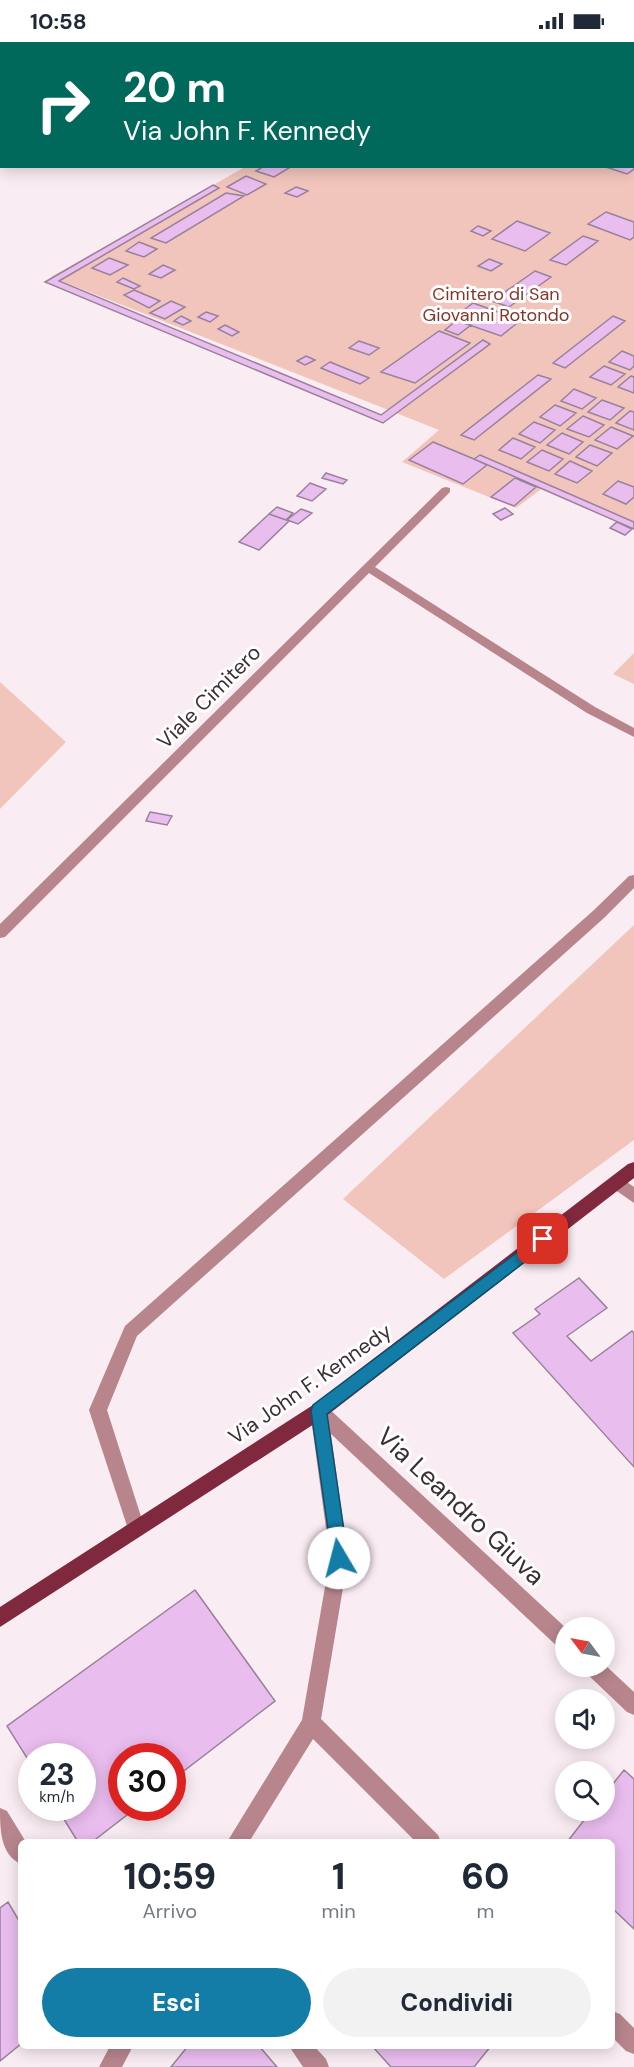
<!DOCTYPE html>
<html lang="it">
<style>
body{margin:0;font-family:"DM Sans",sans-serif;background:#f2f2f3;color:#1f2937;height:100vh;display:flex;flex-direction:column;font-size:22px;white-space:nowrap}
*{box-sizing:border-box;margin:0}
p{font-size:20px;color:#747a83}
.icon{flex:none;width:33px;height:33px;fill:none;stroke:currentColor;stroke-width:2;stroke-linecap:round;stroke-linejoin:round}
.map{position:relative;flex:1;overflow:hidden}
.sheet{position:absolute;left:18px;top:1797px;width:597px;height:210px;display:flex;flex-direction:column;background:#fff;border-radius:9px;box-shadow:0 3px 15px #0003}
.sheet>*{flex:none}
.banner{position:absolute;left:0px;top:0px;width:634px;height:126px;box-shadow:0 3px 15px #0003;background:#00695c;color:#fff;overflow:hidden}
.needle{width:39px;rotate:302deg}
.fabs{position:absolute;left:555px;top:1575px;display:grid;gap:12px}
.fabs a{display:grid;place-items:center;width:60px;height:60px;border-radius:50%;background:#fff;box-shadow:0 3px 15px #0003;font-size:30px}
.speed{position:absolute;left:18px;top:1701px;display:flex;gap:12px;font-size:30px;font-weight:700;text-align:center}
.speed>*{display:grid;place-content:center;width:78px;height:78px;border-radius:50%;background:#fff;box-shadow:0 3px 15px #0003;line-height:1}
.speed small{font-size:15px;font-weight:400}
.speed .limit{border:9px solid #d22;background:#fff;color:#111}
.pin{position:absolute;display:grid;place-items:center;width:51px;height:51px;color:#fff;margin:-26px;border-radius:12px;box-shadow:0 3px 9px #0006}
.me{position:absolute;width:66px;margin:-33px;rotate:352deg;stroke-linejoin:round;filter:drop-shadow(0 0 4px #0008)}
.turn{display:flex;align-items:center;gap:21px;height:126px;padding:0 24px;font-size:27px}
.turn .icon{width:78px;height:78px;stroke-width:2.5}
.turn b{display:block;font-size:42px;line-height:51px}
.eta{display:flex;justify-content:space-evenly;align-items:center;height:102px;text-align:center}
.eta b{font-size:36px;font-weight:800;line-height:42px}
.primary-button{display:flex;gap:12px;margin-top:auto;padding:12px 24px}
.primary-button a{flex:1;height:69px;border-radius:36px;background:#147da7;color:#fff;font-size:24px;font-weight:800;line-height:69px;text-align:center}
.primary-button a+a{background:#f2f2f3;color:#1f2937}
.status{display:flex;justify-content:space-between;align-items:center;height:42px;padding:0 30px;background:#fff;direction:ltr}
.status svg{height:16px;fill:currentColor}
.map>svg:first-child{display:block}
.green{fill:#f1c5bc}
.building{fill:#eabdef;stroke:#98819a;stroke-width:1.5}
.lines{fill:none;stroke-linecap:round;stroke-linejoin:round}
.minor{fill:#b8858d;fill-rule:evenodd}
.major{fill:#7f283e;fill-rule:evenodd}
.route{fill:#147da7;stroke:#0d516d;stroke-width:1.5}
.labels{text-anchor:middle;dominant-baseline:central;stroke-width:6;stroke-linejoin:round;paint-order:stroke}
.far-park-label{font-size:18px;fill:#853529;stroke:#fefefe}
.street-label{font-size:21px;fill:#3b2e35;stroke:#fefefe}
.near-street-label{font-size:26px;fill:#3b2e35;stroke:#fefefe}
</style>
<div class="status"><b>10:58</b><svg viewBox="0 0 49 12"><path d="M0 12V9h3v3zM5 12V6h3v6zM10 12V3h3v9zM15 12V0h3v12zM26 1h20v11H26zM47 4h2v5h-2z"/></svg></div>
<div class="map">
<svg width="634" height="2025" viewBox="0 0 634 2025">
<rect width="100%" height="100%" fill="#faecf3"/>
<path class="green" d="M461,0H634V484L544,445L516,466L402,420L439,388L51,235L245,125L633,124V2L459,1Z
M634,611V642L613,632Z
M0,640L66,700L0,767Z
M634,883V1098L444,1237L343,1157Z"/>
<path class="building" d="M633,122L634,127L627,132L606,125L633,124Z
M264,124H283L289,126L274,135L256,129Z
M246,134L266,142L247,153L227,145Z
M213,143L219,146L59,239L381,373L483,298L490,302L383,381L45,240Z
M296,145L308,149L297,155L285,151Z
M226,151L244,154L166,201L151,196Z
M606,170L634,180V195L630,198L588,182Z
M517,179L550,191L525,209L492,197Z
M478,184L491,189L483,194L471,189Z
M583,194L598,199L566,223L550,218Z
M139,200L157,207L144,215L126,209Z
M109,216L128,223L110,233L92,226Z
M489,217L502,222L491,229L478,224Z
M163,223L175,228L161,236L149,232Z
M535,229L551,235L509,265L492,259Z
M123,236L140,244L134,247L117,240Z
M134,248L160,259L149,266L124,253Z
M171,259L185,265L165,277L150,271Z
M473,261L521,278L501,294L452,277Z
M206,270L218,274L210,280L198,275Z
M181,274L191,279L183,283L174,279Z
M613,274L625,279L565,326L553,321Z
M457,278L471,283L458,293L445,288Z
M225,283L239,290L232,294L218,287Z
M439,289L470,301L415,341L381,330Z
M359,299L379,306L369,313L349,306Z
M622,309L634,314V324L630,328L609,320Z
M306,314L315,318L305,323L297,319Z
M330,320L369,336L360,342L321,326Z
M604,324L625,332L611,343L590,335Z
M538,333L551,337L474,398L461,393Z
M631,334L634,335V351L618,345Z
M574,347L596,356L582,367L561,359Z
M602,358L624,366L610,378L588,370Z
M555,363L576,371L560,384L540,375Z
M630,369L634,370V388L616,381Z
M583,374L604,383L589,395L567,387Z
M534,380L555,388L540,401L519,392Z
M611,385L633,394L617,407L595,398Z
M562,391L583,400L569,412L547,403Z
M513,396L535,405L521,417L499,408Z
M433,400L474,417L487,423L463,442L409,418Z
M590,403L612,411L597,424L576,415Z
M542,408L563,417L549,429L527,420Z
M480,413L634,480V487L474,417Z
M570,419L592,429L577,441L555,432Z
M326,431L347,438L343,442L322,436Z
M515,436L536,445L514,464L491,455Z
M618,439L634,445V455L626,462L603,452Z
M310,441L326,447L312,459L297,454Z
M277,465L293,471L286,478L269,472Z
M505,466L513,472L501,478L493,472Z
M301,467L312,471L298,482L287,478Z
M269,472L289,479L259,508L239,500Z
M617,480L632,487L625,493L610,486Z
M150,770L172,774L167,783L146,779Z
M579,1236L607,1266L567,1294L591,1319L632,1289L634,1291V1425L513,1291L540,1272L535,1267Z
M195,1548L275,1659L172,1738V1714H122V1766H136L92,1800H78L57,1766H82V1714H32V1724L7,1684Z
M624,1728L634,1737V1887L612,1866V1800H567L592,1768H604V1753Z
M8,1860L21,1882V2002L0,2019V1866Z
M188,2004H259L277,2025H171Z
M372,2004H491L474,2025H391Z"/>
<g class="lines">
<path class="minor" d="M446,445L450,446V450L375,525L595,665L634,686V695L587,671L369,531L5,895L0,896V882L442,446Z
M634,833V846L604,876L137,1294L107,1368L145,1487L142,1493L136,1496L130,1493L89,1368L125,1284L594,868L629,834Z
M617,1133L634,1145V1161L611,1145L609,1140L611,1135Z
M319,1361L325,1363L566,1586V1608L559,1606L331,1392L348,1516L321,1677L438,1793L441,1800H416L313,1697L249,1800H227L302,1678L330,1516L310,1369L313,1363Z
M604,1622L634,1650V1673L627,1670L586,1631L584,1624H604Z
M0,1766L7,1769L26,1800H21V1822C0,1813 0,1786 0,1766Z
M612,1969L620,1972L634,1986V2012L626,2009L612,1995Z
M110,2004H133L122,2025H99Z
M289,2004H314L326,2017L329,2025H303Z"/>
<path class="major" d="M634,1120V1136L325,1375L0,1585V1565L313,1363L628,1122Z"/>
</g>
<path class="route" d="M543,1191L548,1193L550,1197L548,1202L327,1372L348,1516L345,1522L339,1524L333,1522L311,1369L313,1363Z"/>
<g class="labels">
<g class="far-park-label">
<text x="496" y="252">Cimitero di San<tspan x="496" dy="21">Giovanni Rotondo</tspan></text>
</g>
<g class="street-label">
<text transform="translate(209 655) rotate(-45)">Viale Cimitero</text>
<text transform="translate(310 1342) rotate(-35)">Via John F. Kennedy</text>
</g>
<g class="near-street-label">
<text transform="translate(461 1464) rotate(43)">Via Leandro Giuva</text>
</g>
</g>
</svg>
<div class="fabs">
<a><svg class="needle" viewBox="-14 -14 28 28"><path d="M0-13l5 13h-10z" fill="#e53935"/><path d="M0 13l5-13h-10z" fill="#747a83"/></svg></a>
<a><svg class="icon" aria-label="sound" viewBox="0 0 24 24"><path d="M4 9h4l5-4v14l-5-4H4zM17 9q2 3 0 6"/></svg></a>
<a><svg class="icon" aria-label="search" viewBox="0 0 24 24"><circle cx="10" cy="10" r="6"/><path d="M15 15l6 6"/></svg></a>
</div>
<div class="speed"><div>23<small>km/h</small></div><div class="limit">30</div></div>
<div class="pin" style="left:543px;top:1197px;background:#d93025"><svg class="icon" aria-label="arrive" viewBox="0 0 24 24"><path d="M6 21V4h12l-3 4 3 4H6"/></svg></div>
<svg class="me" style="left:339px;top:1516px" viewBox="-20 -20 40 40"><circle r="19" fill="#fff"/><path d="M0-13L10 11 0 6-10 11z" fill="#147da7"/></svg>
<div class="banner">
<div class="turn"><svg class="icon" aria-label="right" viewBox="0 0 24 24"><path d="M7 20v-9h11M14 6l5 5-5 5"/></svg><div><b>20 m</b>Via John F. Kennedy</div></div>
</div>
<section class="sheet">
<div class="eta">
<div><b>10:59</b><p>Arrivo</p></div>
<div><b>1</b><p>min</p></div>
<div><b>60</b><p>m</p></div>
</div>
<div class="primary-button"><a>Esci</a><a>Condividi</a></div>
</section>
</div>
